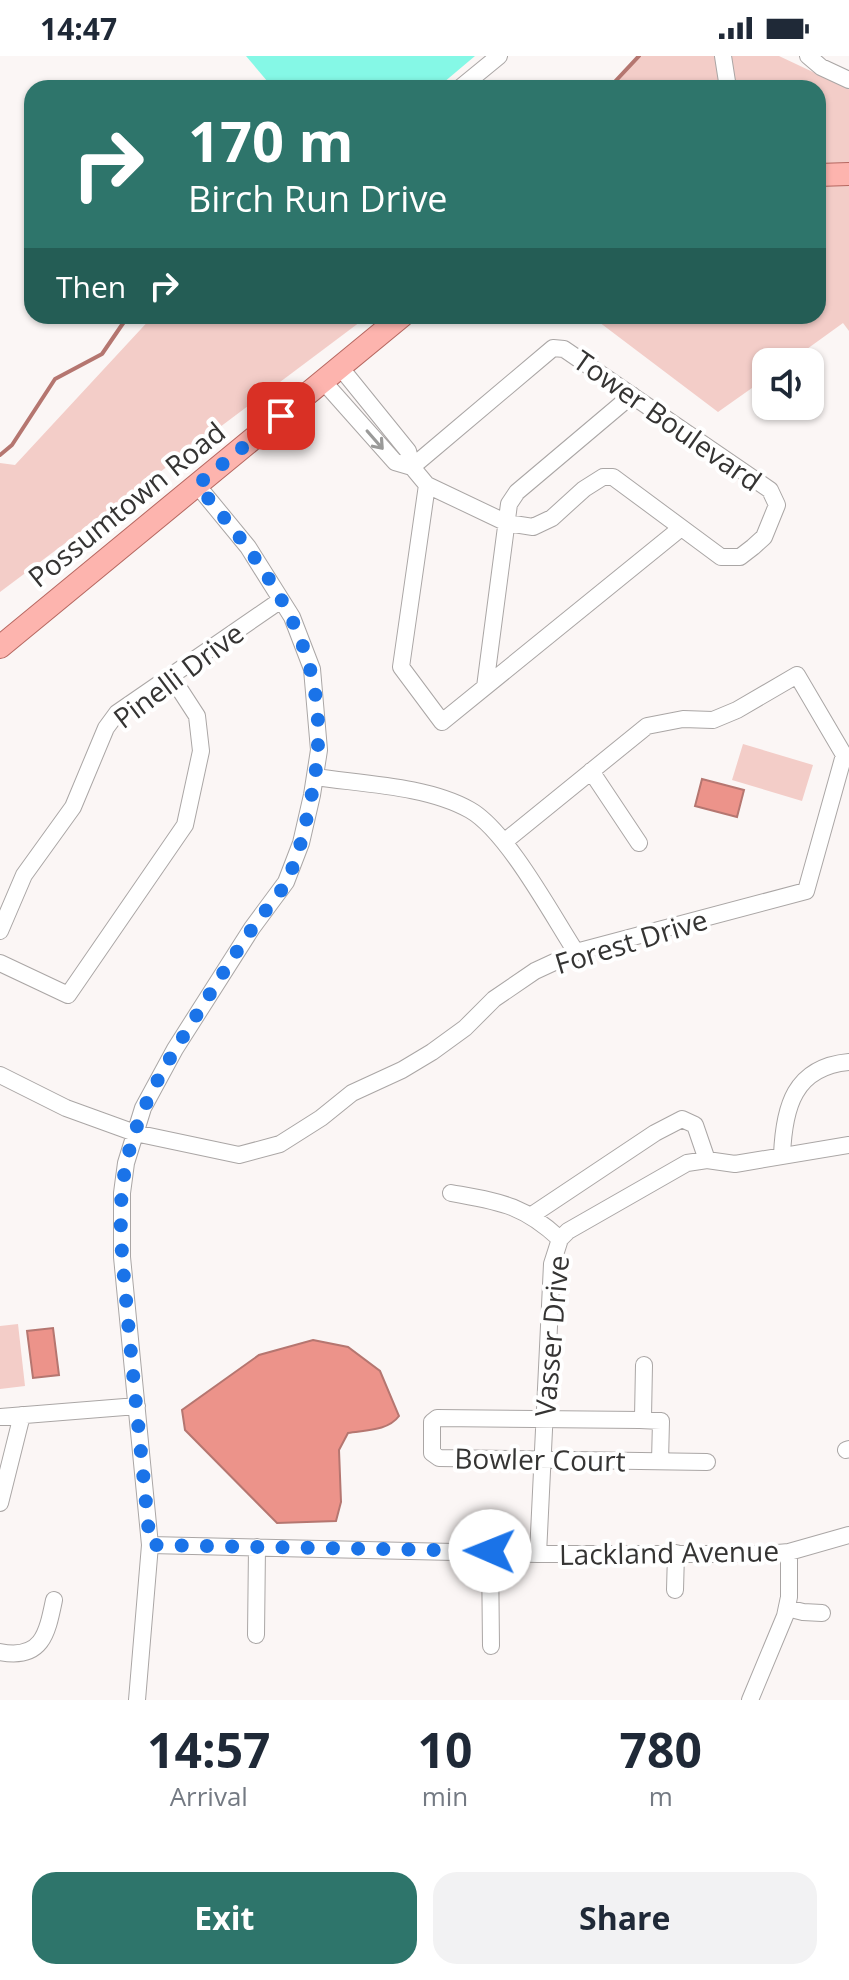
<!DOCTYPE html>
<style>
body{margin:0;font-family:"Open Sans",sans-serif;background:#f2f2f3;color:#1f2937;height:100vh;display:flex;flex-direction:column;font-size:30px;white-space:nowrap}
*{box-sizing:border-box;margin:0}
p{font-size:26px;color:#747a83}
.icon{flex:none;width:44px;height:44px;fill:none;stroke:currentColor;stroke-width:2;stroke-linecap:round;stroke-linejoin:round}
.map{position:relative;height:1644px;overflow:hidden}
.details{display:flex;flex-direction:column;background:#fff;flex:1}
.details>*{flex:none}
.top-card{position:absolute;left:24px;top:24px;width:802px;height:244px;border-radius:24px;box-shadow:0 2px 6px #0004;background:#2e756b;color:#fff;overflow:hidden}
.controls{position:absolute;left:752px;top:292px;display:grid;gap:16px}
.controls a{display:grid;place-items:center;width:72px;height:72px;border-radius:16px;background:#fff;box-shadow:0 2px 6px #0004;font-size:40px}
.pin{position:absolute;display:grid;place-items:center;width:68px;height:68px;color:#fff;margin:-34px;border-radius:16px;box-shadow:0 4px 12px #0006}
.me{position:absolute;width:88px;margin:-44px;rotate:271deg;stroke-linejoin:round;filter:drop-shadow(0 0 6px #0008)}
.turn{display:flex;align-items:center;gap:28px;height:168px;padding:0 32px;font-size:36px}
.turn .icon{width:104px;height:104px;stroke-width:2.5}
.turn b{display:block;font-size:56px;line-height:68px}
.then{display:flex;align-items:center;height:76px;padding:0 32px;background:#0003;gap:16px;font-size:30px}
.eta{display:flex;justify-content:space-evenly;align-items:center;height:136px;text-align:center}
.eta b{font-size:48px;font-weight:700;line-height:56px}
.action{display:flex;gap:16px;margin-top:auto;padding:16px 32px}
.action a{flex:1;height:92px;border-radius:24px;background:#2e756b;color:#fff;font-size:32px;font-weight:700;line-height:92px;text-align:center}
.action a+a{background:#f2f2f3;color:#1f2937}
.status{display:flex;justify-content:space-between;align-items:center;height:56px;padding:0 40px;background:#fff;direction:ltr}
.status svg{height:22px;fill:currentColor}
.map>svg:first-child{display:block}
.green{fill:#f3cdc8}
.water{fill:#ec938a;stroke:#b57670;stroke-width:2}
.lines{fill:none;stroke-linecap:round;stroke-linejoin:round}
.stream{stroke:#b57670;stroke-width:4}
.building{fill:#85f8e6}
.minor-casing{stroke:#aaa6a5;stroke-width:18}
.major-casing{stroke:#b66760;stroke-width:24}
.minor{stroke:#fff;stroke-width:16}
.major{stroke:#fdb4ae;stroke-width:22}
.oneway{stroke:#9a9a99}
.route{stroke:#1a73e8;stroke-width:14;stroke-dasharray:0 25.2}
.labels{text-anchor:middle;dominant-baseline:central;stroke-width:8;stroke-linejoin:round;paint-order:stroke}
.street-label{font-size:28px;fill:#353433;stroke:#fff}
</style>
<div class="status"><b>14:47</b><svg viewBox="0 0 49 12"><path d="M0 12V9h3v3zM5 12V6h3v6zM10 12V3h3v9zM15 12V0h3v12zM26 1h20v11H26zM47 4h2v5h-2z"/></svg></div>
<div class="map">
<svg width="849" height="1644" viewBox="0 0 849 1644">
<rect width="100%" height="100%" fill="#fbf6f5"/>
<path class="green" d="M640,0H779L849,33V275L843,267L789,306H766V322L718,356L591,260H818V32H611Z
M153,260H368L0,536V407L15,409Z
M743,688L813,709L802,745L732,724Z
M18,1268L25,1330L0,1333V1270Z"/>
<path class="water" d="M702,723L744,734L737,761L695,750Z
M53,1272L59,1319L33,1322L27,1275Z
M313,1284L348,1291L380,1315L399,1360C388,1375 365,1374 348,1377L339,1394L341,1446L336,1465L277,1467L185,1374L182,1354L259,1299Z"/>
<g class="lines">
<path class="stream" d="M609,32L639,0
M0,399L12,389L55,323L102,298L128,260"/>
</g>
<path class="building" d="M246,0H475L437,32H273Z"/>
<g class="lines">
<defs>
<path id="minor" d="M723,0L728,32
M808,0L821,11L849,24
M460,32L499,0
M553,292L564,293L770,434L777,449L764,481L753,491L740,501H721L613,421H603L584,433L552,462L533,471L507,467L427,429L412,411Z
M323,325L395,406L412,411L408,395L340,311
M427,429L401,611L442,666L681,472
M485,631L509,448L517,436L632,339
M591,715L639,787
M315,721C363,728 428,730 470,754C507,775 552,859 576,896
M0,875L24,819L73,751L106,672L117,657L281,544
M0,907L68,939L185,769L201,695L197,660L171,620
M0,1019L66,1052L135,1077L239,1099L280,1088L321,1062L352,1037L402,1014L432,996L465,972L494,943L535,915L576,896L806,835L844,699L797,619L737,654L713,664L683,663L647,670L504,786
M782,1099C784,1051 794,1011 849,1006
M451,1137C500,1146 522,1148 560,1183
M532,1159L655,1077L682,1063L695,1069L707,1104
M644,1309L643,1361L640,1364L437,1362L432,1366V1397L439,1402L707,1406
M0,1361L137,1350
M640,1364L661,1365L660,1405
M846,1394L849,1393
M0,1447L22,1359
M150,1489L538,1498H766L789,1496L849,1479
M490,1495L491,1590
M538,1498L552,1208L560,1183L568,1175L687,1107L707,1104L735,1108L849,1089
M675,1534L676,1497
M787,1552L803,1556L822,1557
M256,1579L257,1491
M0,1596C42,1604 47,1578 54,1544
M137,1644L150,1489L122,1201V1137L126,1107L143,1052L175,993L252,872L286,826L301,787L312,739L319,694L312,613L292,561L248,491L197,429
M750,1644L785,1560L789,1541V1496"/>
<path id="major" d="M818,119L849,118
M0,591L402,260"/>
</defs>
<use href="#minor" class="minor-casing"/>
<use href="#major" class="major-casing"/>
<use href="#minor" class="minor"/>
<use href="#major" class="major"/>
</g>
<defs><path id="oneway-shaft" d="M-6 0H5M1.5-3L5.5 0L1.5 3" fill="none" stroke-width="1.6" stroke-linecap="round" stroke-linejoin="round" transform="scale(2)"/></defs>
<use class="oneway" href="#oneway-shaft" transform="translate(375 384) rotate(49)"/>
<g class="lines">
<path class="route" d="M281,360L197,429C282,530 342,612 309,751C304,776 298,803 286,826C278,842 264,855 254,870C238,893 223,917 208,941C175,994 138,1047 126,1109C115,1160 124,1214 128,1266C135,1340 143,1414 150,1489L490,1495"/>
</g>
<g class="labels">
<g class="street-label">
<text transform="translate(668 364) rotate(35)">Tower Boulevard</text>
<text transform="translate(126 448) rotate(-39)">Possumtown Road</text>
<text transform="translate(178 619) rotate(-37)">Pinelli Drive</text>
<text transform="translate(631 885) rotate(-17)">Forest Drive</text>
<text transform="translate(551 1280) rotate(-85)">Vasser Drive</text>
<text transform="translate(540 1403) rotate(1)">Bowler Court</text>
<text transform="translate(669 1496) rotate(-1)">Lackland Avenue</text>
</g>
</g>
</svg>
<div class="controls">
<a><svg class="icon" aria-label="sound" viewBox="0 0 24 24"><path d="M4 9h4l5-4v14l-5-4H4zM17 9q2 3 0 6"/></svg></a>
</div>
<div class="pin" style="left:281px;top:360px;background:#d93025"><svg class="icon" aria-label="arrive" viewBox="0 0 24 24"><path d="M6 21V4h12l-3 4 3 4H6"/></svg></div>
<svg class="me" style="left:490px;top:1495px" viewBox="-20 -20 40 40"><circle r="19" fill="#fff"/><path d="M0-13L10 11 0 6-10 11z" fill="#1a73e8"/></svg>
<div class="top-card">
<div class="turn"><svg class="icon" aria-label="right" viewBox="0 0 24 24"><path d="M7 20v-9h11M14 6l5 5-5 5"/></svg><div><b>170 m</b>Birch Run Drive</div></div>
<div class="then">Then<svg class="icon" aria-label="right" viewBox="0 0 24 24"><path d="M7 20v-9h11M14 6l5 5-5 5"/></svg></div>
</div>
</div>
<section class="details">
<div class="eta">
<div><b>14:57</b><p>Arrival</p></div>
<div><b>10</b><p>min</p></div>
<div><b>780</b><p>m</p></div>
</div>
<div class="action"><a>Exit</a><a>Share</a></div>
</section>
